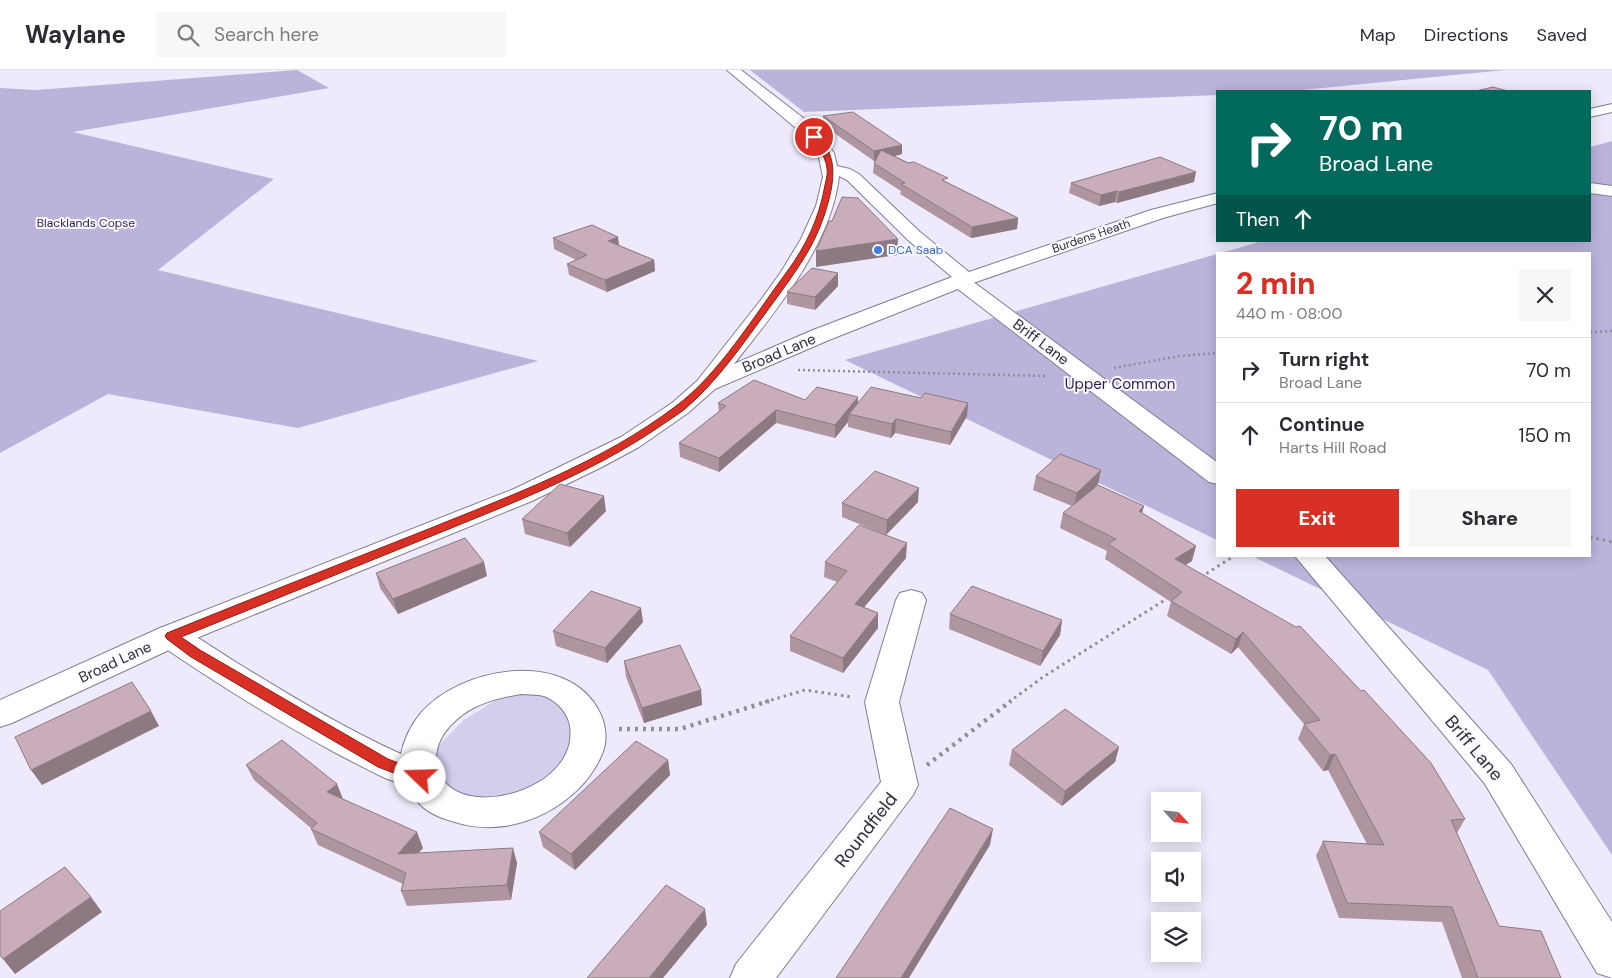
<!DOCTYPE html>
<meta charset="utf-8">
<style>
body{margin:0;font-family:"DM Sans",sans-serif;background:#f7f7f7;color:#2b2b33;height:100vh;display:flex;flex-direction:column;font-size:19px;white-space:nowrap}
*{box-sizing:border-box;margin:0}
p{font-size:16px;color:#7c7c81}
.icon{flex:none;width:28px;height:28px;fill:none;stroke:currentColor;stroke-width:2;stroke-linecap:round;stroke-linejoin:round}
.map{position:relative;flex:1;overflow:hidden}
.details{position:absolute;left:1216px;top:182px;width:375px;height:305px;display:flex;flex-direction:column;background:#fff;border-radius:0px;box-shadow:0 2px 12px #0003}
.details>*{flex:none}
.banner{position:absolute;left:1216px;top:20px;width:375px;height:152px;border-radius:0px;box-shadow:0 2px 12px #0003;background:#00695c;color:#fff;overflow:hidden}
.needle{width:32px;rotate:117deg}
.controls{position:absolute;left:1151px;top:722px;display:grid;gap:10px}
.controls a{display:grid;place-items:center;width:50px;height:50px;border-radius:0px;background:#fff;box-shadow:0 2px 12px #0003;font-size:25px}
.pin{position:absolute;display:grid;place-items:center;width:42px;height:42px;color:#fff;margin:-21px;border:2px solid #fff;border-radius:50%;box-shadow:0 1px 5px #0007}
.me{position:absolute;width:55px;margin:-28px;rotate:291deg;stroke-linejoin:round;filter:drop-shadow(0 0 4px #0008)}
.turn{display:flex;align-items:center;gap:18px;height:105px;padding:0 20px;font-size:22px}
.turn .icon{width:65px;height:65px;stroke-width:2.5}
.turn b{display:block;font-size:35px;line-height:42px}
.then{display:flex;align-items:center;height:48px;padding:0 20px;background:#0003;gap:10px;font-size:19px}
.round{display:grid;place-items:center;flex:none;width:52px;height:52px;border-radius:0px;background:#f7f7f7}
.headline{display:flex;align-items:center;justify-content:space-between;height:85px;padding:0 20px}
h1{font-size:30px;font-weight:800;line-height:38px;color:#d93025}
.action{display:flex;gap:10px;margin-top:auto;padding:10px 20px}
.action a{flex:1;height:58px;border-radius:0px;background:#d93025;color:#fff;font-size:20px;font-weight:800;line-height:58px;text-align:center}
.action a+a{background:#f7f7f7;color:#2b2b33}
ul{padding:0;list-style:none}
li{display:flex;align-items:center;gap:15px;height:65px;padding:0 20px;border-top:1px solid #e1e1e2}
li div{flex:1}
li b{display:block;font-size:19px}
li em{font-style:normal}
header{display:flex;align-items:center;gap:30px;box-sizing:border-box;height:70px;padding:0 25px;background:#fff;border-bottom:1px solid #e1e1e2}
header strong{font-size:24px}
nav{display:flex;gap:28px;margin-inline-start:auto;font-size:18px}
.search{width:350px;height:45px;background:#f7f7f7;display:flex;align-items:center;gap:12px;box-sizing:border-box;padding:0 18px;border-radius:0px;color:#7c7c81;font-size:19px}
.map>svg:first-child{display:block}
.green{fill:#d4ceed}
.forest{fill:#bcb3db}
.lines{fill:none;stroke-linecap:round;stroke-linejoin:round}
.minor-casing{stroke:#817c95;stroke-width:2}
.tertiary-casing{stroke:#817c95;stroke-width:2}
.path-far2{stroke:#908d9a;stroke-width:2.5;stroke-dasharray:2 3;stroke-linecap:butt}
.path-far1{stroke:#908d9a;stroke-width:3;stroke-dasharray:2.5 4;stroke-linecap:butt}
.path{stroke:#908d9a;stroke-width:4.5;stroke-dasharray:3 5;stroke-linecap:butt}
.minor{fill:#fff;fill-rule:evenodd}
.tertiary{fill:#fff;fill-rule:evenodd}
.wall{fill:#ae95a0}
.shaded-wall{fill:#8d7982}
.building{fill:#caadba;stroke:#8d7982}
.route{fill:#d93025;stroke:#8d1f18}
.shop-dot{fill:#3f7fe0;stroke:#faf9ff;stroke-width:2}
.labels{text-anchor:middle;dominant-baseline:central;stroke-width:4;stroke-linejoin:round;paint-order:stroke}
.far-park-label{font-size:12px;fill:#2d1d4f;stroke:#faf9ff}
.far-street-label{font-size:12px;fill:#2f2d37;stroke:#faf9ff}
.far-shop-label{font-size:12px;fill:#366cbe;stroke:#faf9ff;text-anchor:start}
.street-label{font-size:15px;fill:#2f2d37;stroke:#faf9ff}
.park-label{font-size:15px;fill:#2d1d4f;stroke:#faf9ff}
.near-street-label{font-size:18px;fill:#2f2d37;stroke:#faf9ff}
</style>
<header>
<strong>Waylane</strong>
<div class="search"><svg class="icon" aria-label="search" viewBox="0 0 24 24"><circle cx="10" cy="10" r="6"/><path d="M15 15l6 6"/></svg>Search here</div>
<nav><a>Map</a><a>Directions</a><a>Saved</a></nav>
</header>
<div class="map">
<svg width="1612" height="908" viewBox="0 0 1612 908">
<rect width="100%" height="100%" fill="#eeeafb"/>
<path class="green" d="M528,617L571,631V681L554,700L532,715L506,725L472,727L439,712L433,681L464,650L504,625Z"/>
<path class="forest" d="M297,0L329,18L73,62L274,109L158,200L538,291L298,358L108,324L0,383V18L36,20Z
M750,0H1505L1292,21H1218L1217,25L804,42Z
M1612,71V785L1488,600L1252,486H1590V184H1218L1262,171H1590V77Z
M1217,184V470L845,290Z"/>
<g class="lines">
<defs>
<path id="minor" d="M1590,113L1612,116V126L1590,123Z
M961,206L968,208L1218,393V414L1209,412L954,216L951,212L954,208Z
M1295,486H1325L1511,694L1612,852V908L1597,903L1485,714Z
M911,520L922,523L926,530L899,632L918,715L913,725L776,908H730L736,894L881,712L865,632L896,530L900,523Z
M171,555C193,562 214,579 234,591C288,624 343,658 401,684C404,670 411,655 420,644C459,597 566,578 599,641C606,654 608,671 602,684C581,735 516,768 462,754C447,750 429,745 419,733C414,729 412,721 407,717C401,713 392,711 385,708C368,700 351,691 334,682C279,652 224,618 172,583L160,574L155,566L160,558ZM521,624C528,625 537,624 544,626C557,631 568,643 570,656C577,703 517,731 477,727C432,722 423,680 455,651C473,634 497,628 521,624Z"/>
<path id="tertiary" d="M727,0H741L802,47L824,69L834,83L837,96L850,99L859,104L920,162L969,202L1151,140L1218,123V133L1163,148L973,213L829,270L715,319L688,343L639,377L602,397L532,431L182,574L12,653L0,657V630L160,558L514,419L621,367L672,333L697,311L760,231L781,202L801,169L816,136L823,107L818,83L804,65ZM839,106L847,110L908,170L952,207L813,260L734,294C775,242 832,174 839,106Z
M1612,34V42L1590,47V39Z"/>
</defs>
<use href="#minor" class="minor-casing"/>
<use href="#tertiary" class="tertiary-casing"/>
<path class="path-far2" d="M1590,262L1612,261
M1114,298L1180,286L1218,283
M798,300L1046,306"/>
<path class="path-far1" d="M1590,467L1612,472
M1201,507L1234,486
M765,632L805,620L852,627
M1009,632L1043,607L1168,528"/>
<path class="path" d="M619,659H680L769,631
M927,695L1011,631"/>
<use href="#minor" class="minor"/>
<use href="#tertiary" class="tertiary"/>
</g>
<path class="wall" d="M823,46L902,84L895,86L1018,148L1017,159L971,168L900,124L901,121L873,103L874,93L875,91H874L823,55Z
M1194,112L1117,133L1115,132L1099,136L1069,123L1071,113Z
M618,167L619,175L654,190L655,201L607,222L569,205L567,194L576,190L554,179L553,168Z
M838,203V216L815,240L787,234V222Z
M921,328L968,333L967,346L950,375L895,363L891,368L848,357V352L835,368L776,353L719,402L680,387L679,373L719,342L718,333L805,330L858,332Z
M1101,400L1098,414L1094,418L1144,436L1142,443L1192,491L1185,495L1465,749L1457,763L1499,856L1561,908H1462L1442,852L1339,848L1316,786L1323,771L1367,774L1328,700L1323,701L1298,669L1304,654L1238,577L1231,584L1167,546L1171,532L1105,489L1107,481L1060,458L1063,443L1072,436L1033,420L1036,406Z
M918,432L886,465L842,447V433Z
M606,441L570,477L525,464L522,449Z
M906,488L864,537L878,543V558L843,603L790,581V566L837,512L824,507L825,492Z
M376,503L487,506L398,544L380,518Z
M950,544L1062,550L1060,565L1040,596L949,559Z
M643,552L607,593L556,576L553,561Z
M624,591L701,620L702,635L644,653L626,607Z
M1119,677L1115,692L1062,736L1009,695L1012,680Z
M668,690L670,705L575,800L543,777L539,762Z
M246,695L343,729L423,778L418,783L517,793L511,830L407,836L401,821L403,814L318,775L311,759H312L254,710Z"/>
<path class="shaded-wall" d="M902,75V84L874,91V81Z
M1196,102L1194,112L1117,133L1119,122Z
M1117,121L1115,132L1099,136L1101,125Z
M1018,148L1017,159L971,168L972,157Z
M618,167L619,178L608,171Z
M898,169L897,185L816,197V181Z
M654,190L655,201L607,222L605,210Z
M838,203V216L815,240V227Z
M858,327V340L849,344L848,352L835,368V355Z
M968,333L967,346L950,375L951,362Z
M776,340V353L719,402V388Z
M896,349L895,363L891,368L892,354Z
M1101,400L1098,414L1074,437L1077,423Z
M919,418L918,432L886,465L887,450Z
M604,426L606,441L570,477L567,463Z
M1144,436L1140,450L1139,441Z
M907,473L906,488L854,549L855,534Z
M1196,476L1192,491L1171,504L1175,489Z
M484,492L487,506L398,544L393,529Z
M641,538L643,552L607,593L605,578Z
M878,543V558L843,603V588Z
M1062,550L1060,565L1040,596L1043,581Z
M1243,562L1238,577L1231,584L1236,569Z
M701,620L702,635L644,653L642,638Z
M151,641L159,656L42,715L31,700Z
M1119,677L1115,692L1062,736L1065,721Z
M1335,684L1328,700L1323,701L1330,685Z
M668,690L670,705L575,800L571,784Z
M337,714L343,729L327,722Z
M993,759L990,775L909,908H901Z
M417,762L423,778L404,799L398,784Z
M513,778L517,793L511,830L507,815Z
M91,827L102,842L15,904L3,889Z
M705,839L707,855L663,908H649Z"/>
<path class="building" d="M1493,17L1508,21H1476Z
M853,42L902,75L874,81L823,46Z
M881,80L908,93L914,92L948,108L942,110L1018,148L972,157L901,114L905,113L874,93Z
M1160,87L1196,102L1119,122L1117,121L1101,125L1071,113Z
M842,127L858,128L898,169L816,181L829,151H832Z
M592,155L618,167L608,171L654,190L605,210L567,194L587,185L553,168Z
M812,198L838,203L815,227L787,222Z
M754,310L805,330L817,317L858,327L835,355L776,340L719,388L679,373L726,336L718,333Z
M871,317L921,328L925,323L968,333L951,362L896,349L892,354L849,344Z
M1060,384L1101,400L1077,423L1036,406Z
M875,401L919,418L887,450L842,433Z
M560,414L604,426L567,463L522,449Z
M1098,415L1144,436L1139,441L1196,476L1175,489L1296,557L1300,556L1361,621L1364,620L1431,693L1465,749L1451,750L1499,856L1541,861L1561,908H1478L1452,837L1347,833L1323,771L1384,775L1335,684L1330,685L1304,654L1320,650L1243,562L1236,569L1171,531L1182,522L1108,474L1116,469L1063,443Z
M859,455L907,473L855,534L878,543L843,588L790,566L847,501L825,492Z
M465,468L484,492L393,529L376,503Z
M972,516L1062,550L1043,581L950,544Z
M591,521L641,538L605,578L553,561Z
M680,575L701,620L642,638L624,591Z
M132,612L151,641L31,700L15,667Z
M1065,639L1119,677L1065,721L1012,680Z
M282,670L337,714L327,722L417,762L398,784L513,778L507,815L401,821L406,803L311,759L317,753L246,695Z
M636,671L668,690L571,784L539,762Z
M950,738L993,759L901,908H836Z
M65,797L91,827L3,889L0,885V841Z
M666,815L705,839L649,908H587Z"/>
<path class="route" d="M814,65C842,83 833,119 824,146C813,180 791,208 770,237C744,272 719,310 685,339C676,346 666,352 656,359C592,402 520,430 449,459C360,495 271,531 181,567L200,580L388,689L425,703L427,707L425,711L420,713L378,697L191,587L167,569L165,566L167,563C253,528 340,494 426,460C512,425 601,393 676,336C719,304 754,246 786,203C806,176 819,149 825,115C826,110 828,104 827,98C825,85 818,77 811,67Z"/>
<circle class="shop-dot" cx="878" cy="180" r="5"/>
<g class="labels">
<g class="far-park-label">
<text x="86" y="153">Blacklands Copse</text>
</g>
<g class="far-street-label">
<text transform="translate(1091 166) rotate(-19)">Burdens Heath</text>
</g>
<g class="far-shop-label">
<text x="888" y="180">DCA Saab</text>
</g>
<g class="street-label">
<text transform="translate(1041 272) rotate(37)">Briff Lane</text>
<text transform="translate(779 283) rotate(-23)">Broad Lane</text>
<text transform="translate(115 592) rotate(-25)">Broad Lane</text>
</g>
<g class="park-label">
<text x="1120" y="314">Upper Common</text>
</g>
<g class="near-street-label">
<text transform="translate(1474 678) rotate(50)">Briff Lane</text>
<text transform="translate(866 760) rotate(-52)">Roundfield</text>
</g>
</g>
</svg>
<div class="controls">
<a><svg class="needle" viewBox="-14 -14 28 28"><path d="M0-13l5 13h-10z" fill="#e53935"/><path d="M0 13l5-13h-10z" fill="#7c7c81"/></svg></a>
<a><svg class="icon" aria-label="sound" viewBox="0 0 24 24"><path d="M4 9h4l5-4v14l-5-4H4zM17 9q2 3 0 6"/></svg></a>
<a><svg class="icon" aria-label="layers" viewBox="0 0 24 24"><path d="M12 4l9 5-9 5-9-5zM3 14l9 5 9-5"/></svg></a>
</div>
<div class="pin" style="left:814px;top:67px;background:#d93025"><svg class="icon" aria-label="arrive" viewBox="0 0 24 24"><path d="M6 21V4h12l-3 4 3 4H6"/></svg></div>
<svg class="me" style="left:420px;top:707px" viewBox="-20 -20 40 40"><circle r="19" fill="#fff"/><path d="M0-13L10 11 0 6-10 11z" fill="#d93025"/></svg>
<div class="banner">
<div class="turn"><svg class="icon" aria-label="right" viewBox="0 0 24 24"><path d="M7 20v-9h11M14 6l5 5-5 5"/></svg><div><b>70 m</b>Broad Lane</div></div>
<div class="then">Then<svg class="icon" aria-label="ahead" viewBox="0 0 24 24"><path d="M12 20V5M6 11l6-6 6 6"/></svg></div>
</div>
<section class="details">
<div class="headline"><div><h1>2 min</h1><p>440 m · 08:00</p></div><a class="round"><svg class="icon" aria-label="close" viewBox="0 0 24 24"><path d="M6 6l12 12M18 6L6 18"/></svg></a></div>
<ul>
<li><svg class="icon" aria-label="right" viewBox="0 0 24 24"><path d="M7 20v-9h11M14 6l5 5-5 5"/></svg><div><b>Turn right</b><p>Broad Lane</p></div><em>70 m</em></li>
<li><svg class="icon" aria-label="ahead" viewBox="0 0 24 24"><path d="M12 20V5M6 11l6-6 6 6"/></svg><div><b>Continue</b><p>Harts Hill Road</p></div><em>150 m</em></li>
</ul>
<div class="action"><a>Exit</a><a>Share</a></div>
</section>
</div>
